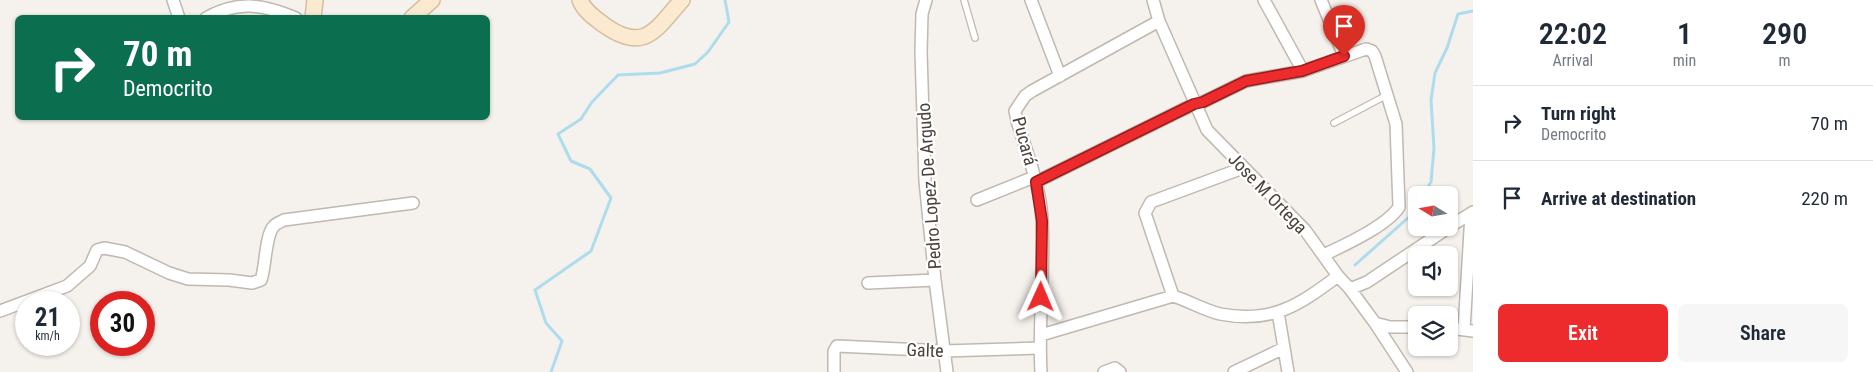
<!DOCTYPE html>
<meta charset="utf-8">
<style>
body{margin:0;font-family:"Roboto Condensed",sans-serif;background:#f6f6f7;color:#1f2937;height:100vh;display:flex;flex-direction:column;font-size:19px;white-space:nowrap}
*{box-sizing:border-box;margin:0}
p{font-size:16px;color:#747a83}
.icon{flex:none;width:28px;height:28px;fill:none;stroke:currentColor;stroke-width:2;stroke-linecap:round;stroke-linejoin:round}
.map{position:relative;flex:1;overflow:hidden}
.sheet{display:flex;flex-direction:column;background:#fff;width:400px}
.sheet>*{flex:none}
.banner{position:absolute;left:15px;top:15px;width:475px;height:105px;border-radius:8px;box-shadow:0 1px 4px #0004;background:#0b6e4f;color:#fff;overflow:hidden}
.needle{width:32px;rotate:281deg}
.tools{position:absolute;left:1408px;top:186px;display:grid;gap:10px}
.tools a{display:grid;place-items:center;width:50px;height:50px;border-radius:8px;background:#fff;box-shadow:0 1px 4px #0004;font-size:25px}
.speed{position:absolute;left:15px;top:291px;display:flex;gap:10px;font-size:25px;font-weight:700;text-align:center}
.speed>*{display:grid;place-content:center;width:65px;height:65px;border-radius:50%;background:#fff;box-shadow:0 1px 4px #0004;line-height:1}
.speed small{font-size:12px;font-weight:400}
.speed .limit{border:8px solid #d22;background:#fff;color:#111}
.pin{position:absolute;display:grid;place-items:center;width:42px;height:42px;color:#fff;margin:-51px -21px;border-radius:50% 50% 50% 0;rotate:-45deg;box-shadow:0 0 5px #0007}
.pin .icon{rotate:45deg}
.me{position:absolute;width:55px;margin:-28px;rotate:1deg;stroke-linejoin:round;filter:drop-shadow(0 0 4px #0008)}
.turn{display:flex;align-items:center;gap:18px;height:105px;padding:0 25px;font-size:22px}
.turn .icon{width:65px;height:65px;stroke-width:2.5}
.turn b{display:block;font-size:35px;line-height:42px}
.eta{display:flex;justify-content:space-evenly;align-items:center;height:85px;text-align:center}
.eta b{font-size:30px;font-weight:600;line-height:35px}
.primary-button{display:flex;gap:10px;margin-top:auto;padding:10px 25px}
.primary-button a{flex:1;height:58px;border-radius:8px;background:#ee2b2c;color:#fff;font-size:20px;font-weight:600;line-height:58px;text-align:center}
.primary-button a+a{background:#f6f6f7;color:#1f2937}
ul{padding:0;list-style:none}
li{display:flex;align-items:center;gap:15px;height:75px;padding:0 25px;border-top:1px solid #e0e1e3}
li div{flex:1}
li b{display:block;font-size:19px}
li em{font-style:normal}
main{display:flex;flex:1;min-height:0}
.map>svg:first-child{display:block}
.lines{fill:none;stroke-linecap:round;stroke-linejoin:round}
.stream{stroke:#addded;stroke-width:3}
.lane-casing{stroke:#c1b8af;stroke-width:8}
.street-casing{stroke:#c1b8af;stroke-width:14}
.secondary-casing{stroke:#d5bfa1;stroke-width:18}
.lane{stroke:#fff;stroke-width:5.5}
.street{stroke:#fff;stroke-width:11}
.secondary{stroke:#fcead0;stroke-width:15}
.route-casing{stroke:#9b1c1d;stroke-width:12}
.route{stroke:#ee2b2c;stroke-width:9}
.labels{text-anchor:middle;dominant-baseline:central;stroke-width:4.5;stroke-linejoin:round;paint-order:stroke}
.street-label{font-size:18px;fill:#4a413a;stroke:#fff}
</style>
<main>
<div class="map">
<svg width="1473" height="372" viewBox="0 0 1473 372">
<rect width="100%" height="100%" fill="#f5f1ec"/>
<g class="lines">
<path class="stream" d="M1422,195L1431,182L1434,148L1431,100L1435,73L1447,48L1458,14L1473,11
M1355,265L1409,217L1416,205
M551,372L562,341L546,323L535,290L591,251L611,198L590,169L571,161L558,134L581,119L592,102L618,75L660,73L695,64L708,52L729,22L725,0"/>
<defs>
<path id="lane" d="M964,0L975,38
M1334,123L1387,95"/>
<path id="street" d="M173,0L179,18
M926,0L922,14L921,52L925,181L935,280L947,372
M1031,0L1060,76
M1153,0L1159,21L1207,130L1305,230L1338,276L1350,289L1375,323L1407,372
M1264,0L1303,71
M1321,0L1344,56
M206,18C238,0 262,4 296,18
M1036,182L1194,104L1203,102L1246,81L1303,71L1366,49L1372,51L1375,56L1396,124L1399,207C1387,226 1344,245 1324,255
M977,200L1034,177
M1449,227L1473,212
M868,283L935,280
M1350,289L1367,282L1448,228
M1173,296L1145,213L1151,202L1243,168
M0,311L67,286L90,266L97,250L104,248L125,252L169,273L188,279L229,280L252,283L261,280C266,266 265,235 274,226C276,223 281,222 284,220L413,203
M1278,312L1288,372
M1375,323L1390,327H1416
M1449,328L1473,331
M1464,329L1471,214
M1041,335L1173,296C1189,301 1204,310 1220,314C1272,324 1299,305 1338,276
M834,372V351L837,346L944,351L1040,348
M1041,372C1038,322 1045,272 1042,221C1041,187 1027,154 1017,121L1015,111L1025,96L1032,91L1159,21
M1104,372L1115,368L1120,372
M1234,372L1284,348"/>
<path id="secondary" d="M580,0C584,11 595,18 604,25C645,54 656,29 682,0
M313,18L315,0
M412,18L432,0"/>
</defs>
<use href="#lane" class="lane-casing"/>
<use href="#street" class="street-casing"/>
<use href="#secondary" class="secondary-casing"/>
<use href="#lane" class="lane"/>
<use href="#street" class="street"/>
<use href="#secondary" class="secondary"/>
</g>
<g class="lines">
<defs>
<path id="route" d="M1041,297L1042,221L1036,182L1194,104L1203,102L1246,81L1302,71L1344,56"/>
</defs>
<use href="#route" class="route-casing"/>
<use href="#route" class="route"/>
</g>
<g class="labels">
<g class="street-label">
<text transform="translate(1025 141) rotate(75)">Pucará</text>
<text transform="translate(929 186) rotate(-94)">Pedro Lopez De Argudo</text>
<text transform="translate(1268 193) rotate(46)">Jose M Ortega</text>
<text transform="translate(925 350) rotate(2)">Galte</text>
</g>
</g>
</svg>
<div class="tools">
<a><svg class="needle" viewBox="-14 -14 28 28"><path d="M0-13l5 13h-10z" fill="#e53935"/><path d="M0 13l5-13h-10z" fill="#747a83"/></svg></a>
<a><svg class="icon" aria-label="sound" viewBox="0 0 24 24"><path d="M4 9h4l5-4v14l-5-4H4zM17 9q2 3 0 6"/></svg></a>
<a><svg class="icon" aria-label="layers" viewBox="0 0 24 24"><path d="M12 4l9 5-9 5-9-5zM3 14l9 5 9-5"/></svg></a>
</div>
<div class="speed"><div>21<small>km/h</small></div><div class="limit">30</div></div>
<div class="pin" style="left:1344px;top:56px;background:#d93025"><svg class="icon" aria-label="arrive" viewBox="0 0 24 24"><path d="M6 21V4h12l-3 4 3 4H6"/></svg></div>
<svg class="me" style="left:1041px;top:297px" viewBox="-20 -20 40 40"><path d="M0-17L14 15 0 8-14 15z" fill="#ee2b2c" stroke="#fff" stroke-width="4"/></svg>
<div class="banner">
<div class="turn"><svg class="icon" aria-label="right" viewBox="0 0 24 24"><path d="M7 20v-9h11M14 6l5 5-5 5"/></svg><div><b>70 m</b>Democrito</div></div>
</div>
</div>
<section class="sheet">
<div class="eta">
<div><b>22:02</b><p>Arrival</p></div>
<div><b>1</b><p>min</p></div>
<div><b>290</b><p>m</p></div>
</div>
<ul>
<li><svg class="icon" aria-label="right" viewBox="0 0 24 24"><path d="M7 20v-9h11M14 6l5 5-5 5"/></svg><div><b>Turn right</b><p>Democrito</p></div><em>70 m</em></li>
<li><svg class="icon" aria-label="arrive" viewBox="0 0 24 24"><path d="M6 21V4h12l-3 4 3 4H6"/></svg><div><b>Arrive at destination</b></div><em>220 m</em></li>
</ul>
<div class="primary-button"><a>Exit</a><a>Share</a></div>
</section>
</main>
